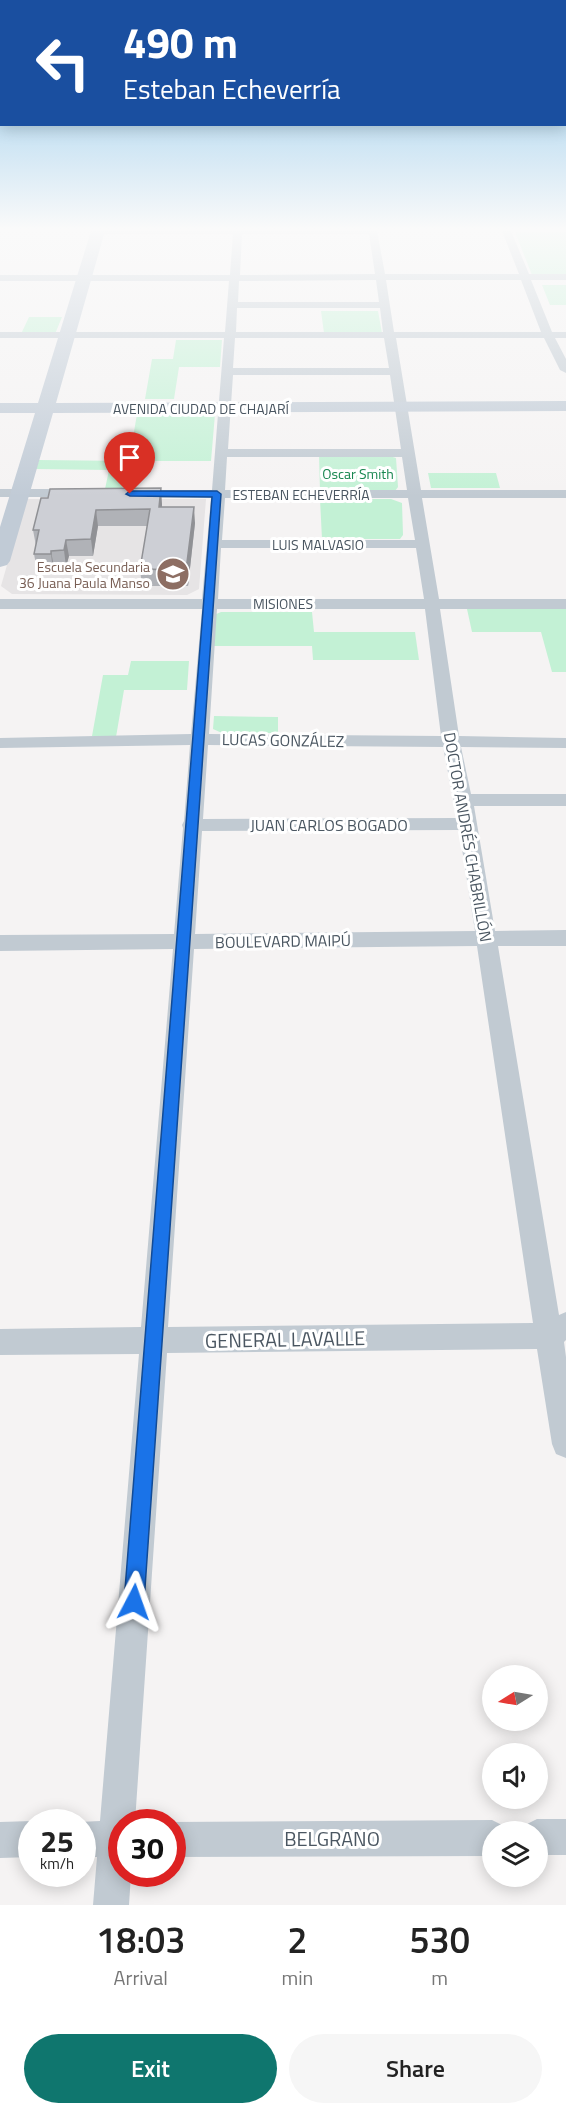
<!DOCTYPE html>
<meta charset="utf-8">
<style>
body{margin:0;font-family:"Titillium Web",sans-serif;background:#f6f6f6;color:#222;height:100vh;display:flex;flex-direction:column;font-size:22px;white-space:nowrap}
*{box-sizing:border-box;margin:0}
p{font-size:20px;color:#767676}
.icon{flex:none;width:33px;height:33px;fill:none;stroke:currentColor;stroke-width:2;stroke-linecap:round;stroke-linejoin:round}
.map{position:relative;height:1905px;overflow:hidden}
.panel{display:flex;flex-direction:column;background:#fff;flex:1}
.panel>*{flex:none}
.guide{position:absolute;left:0px;top:0px;width:567px;height:126px;box-shadow:0 3px 15px #0003;background:#1a4fa0;color:#fff;overflow:hidden}
.needle{width:39px;rotate:259deg}
.tools{position:absolute;left:482px;top:1665px;display:grid;gap:12px}
.tools a{display:grid;place-items:center;width:66px;height:66px;border-radius:50%;background:#fff;box-shadow:0 3px 15px #0003;font-size:30px}
.speed{position:absolute;left:18px;top:1809px;display:flex;gap:12px;font-size:30px;font-weight:700;text-align:center}
.speed>*{display:grid;place-content:center;width:78px;height:78px;border-radius:50%;background:#fff;box-shadow:0 3px 15px #0003;line-height:1}
.speed small{font-size:15px;font-weight:400}
.speed .limit{border:9px solid #d22;background:#fff;color:#111}
.pin{position:absolute;display:grid;place-items:center;width:51px;height:51px;color:#fff;margin:-62px -26px;border-radius:50% 50% 50% 0;rotate:-45deg;box-shadow:0 0 6px #0007}
.pin .icon{rotate:45deg}
.me{position:absolute;width:66px;margin:-33px;rotate:4deg;stroke-linejoin:round;filter:drop-shadow(0 0 4px #0008)}
.turn{display:flex;align-items:center;gap:21px;height:126px;padding:0 24px;font-size:27px}
.turn .icon{width:78px;height:78px;stroke-width:2.5}
.turn b{display:block;font-size:42px;line-height:51px}
.eta{display:flex;justify-content:space-evenly;align-items:center;height:102px;text-align:center}
.eta b{font-size:36px;font-weight:600;line-height:42px}
.cta{display:flex;gap:12px;margin-top:auto;padding:12px 24px}
.cta a{flex:1;height:69px;border-radius:36px;background:#0f766e;color:#fff;font-size:24px;font-weight:600;line-height:69px;text-align:center}
.cta a+a{background:#f6f6f6;color:#222}
.map>svg:first-child{display:block}
.education{fill:#e6e4e5}
.green{fill:#c3f1d5}
.lines{fill:none;stroke-linecap:round;stroke-linejoin:round}
.street{fill:#c1cad2;fill-rule:evenodd}
.secondary{fill:#c1cbd6;fill-rule:evenodd}
.wall{fill:#b0b2b7}
.shaded-wall{fill:#909195}
.building{fill:#cdcfd5;stroke:#909195;stroke-width:1.5}
.route{fill:#1a73e8;stroke:#114b97;stroke-width:1.5}
.labels{text-anchor:middle;dominant-baseline:central;stroke-width:6;stroke-linejoin:round;paint-order:stroke}
.far-street-label{font-size:14px;fill:#4a5661;stroke:#fff}
.far-park-label{font-size:14px;fill:#17864f;stroke:#fff}
.far-education-label{font-size:14px;fill:#785e54;stroke:#fff;text-anchor:end}
.street-label{font-size:16px;fill:#4a5661;stroke:#fff}
.near-street-label{font-size:20px;fill:#4a5661;stroke:#fff}
</style>
<div class="map">
<svg width="566" height="1905" viewBox="0 0 566 1905">
<rect width="100%" height="100%" fill="#f5f3f3"/>
<path class="education" d="M26,499H206L199,589L187,595L12,594L1,586Z"/>
<path class="green" d="M515,232H566V275H532Z
M542,285H566V305H550Z
M321,311H378L382,333H324Z
M29,317H62L55,334H21Z
M176,340H222L220,367H179L174,399H145L152,359H173Z
M137,414H215L211,461H129L122,489H105L109,470L36,469L39,460L129,461Z
M319,455H386L396,458L398,487L395,491H320Z
M428,473H496L500,488H431Z
M320,499H391L402,503L403,535L400,539H322Z
M566,608V672H552L541,632H472L467,609Z
M221,612H312L314,632H415L419,660H313L312,646H212L214,615Z
M131,661H189L187,690H124L116,737L92,736L103,675H128Z
M214,716L278,717V733H222L213,729Z"/>
<g class="lines">
<path class="street" d="M93,231H377L385,274H519L502,231H511L529,274H566V280H531L552,332H566V338H555L566,359V373L560,370L544,338H396L421,490H566V498H422L439,599H566V609H440L459,736L566,738V748L461,747L471,794H566V806H474L495,931L566,930V946H498L559,1315L566,1312V1340L564,1342L566,1357V1458L556,1454L552,1444L537,1349L167,1353L135,1822H122V1874H131L129,1905H93L97,1857H82V1822H79L100,1821L139,1354L0,1355V1329L141,1327L173,949L0,951V935L174,934L183,828L182,825L184,821L190,745L0,748V738L191,734L202,609H0V599H202L211,498H133L126,494L133,490H212L224,338H0V332H225L229,281H0V275H230L233,234H98ZM242,234H369L375,274L240,275ZM376,280L379,302H238L239,281ZM386,280H521L541,332H394ZM237,308H380L383,332H236ZM235,338H384L389,368H233ZM233,375H390L401,449H228ZM227,457H402L407,490H225ZM225,498H408L415,540H222ZM221,548H416L424,599H218ZM217,609H425L441,736L209,734ZM208,745L443,747L457,818L203,819ZM459,830L475,931L195,934L202,831ZM477,946L533,1323L168,1327L194,949Z
M0,489H77L84,493L77,497H0Z
M537,1819H566V1855H537V1832H522L525,1825Z
M492,1820L504,1826L507,1832H492V1856L172,1857V1822H169Z
M32,1821L35,1822H32V1857L0,1858V1822Z"/>
<path class="secondary" d="M91,231H105L56,403L566,401V411L53,413L10,561L7,565L0,567V527L35,413H0V403H38Z"/>
</g>
<path class="wall" d="M41,498L162,504V507L195,523L188,586H142L140,569L147,526H98L93,556H69L66,567H54L53,570H37L34,554L36,546L33,530Z"/>
<path class="shaded-wall" d="M161,488L162,504L161,523L159,507Z
M194,507L195,523L188,586L186,570Z
M96,510L98,526L93,556L91,539Z
M66,540L69,556L66,567L64,550Z
M51,551L54,567L53,570L51,554Z"/>
<path class="building" d="M161,488L159,507H194L186,570L140,569L150,509L96,510L91,539L66,540L64,550L51,551V554H34L39,530H33L41,498H48L50,489Z"/>
<linearGradient id="sky" x2="0" y2="1"><stop stop-color="#85c3ea"/><stop offset="0.46" stop-color="#fafafa"/><stop offset="1" stop-color="#fafafa" stop-opacity="0"/></linearGradient>
<rect width="566" height="497" fill="url(#sky)"/>
<path class="route" d="M217,491L221,494L144,1602L141,1609L134,1612L127,1609L124,1602L212,497L130,496L126,494L130,491Z"/>
<defs>
<symbol id="school-disc" viewBox="-11 -11 22 22"><circle r="9.5" fill="#8d6e63" stroke="#fff"/><path d="M0-5L7-2L0 1L-7-2ZM-4 1L0 2.5L4 1V4Q0 6-4 4Z" fill="#fff"/></symbol>
</defs>
<g fill-rule="evenodd">
<use href="#school-disc" x="154" y="555" width="38" height="38"/>
</g>
<g class="labels">
<g class="far-street-label">
<text x="201" y="408">AVENIDA CIUDAD DE CHAJARÍ</text>
<text x="301" y="494">ESTEBAN ECHEVERRÍA</text>
<text x="318" y="544">LUIS MALVASIO</text>
<text x="283" y="603">MISIONES</text>
</g>
<g class="far-park-label">
<text x="358" y="473">Oscar Smith</text>
</g>
<g class="far-education-label">
<text x="150" y="566">Escuela Secundaria<tspan x="150" dy="16">36 Juana Paula Manso</tspan></text>
</g>
<g class="street-label">
<text transform="translate(283 740) rotate(1)">LUCAS GONZÁLEZ</text>
<text x="329" y="825">JUAN CARLOS BOGADO</text>
<text transform="translate(468 837) rotate(80)">DOCTOR ANDRÉS CHABRILLÓN</text>
<text transform="translate(283 941) rotate(-1)">BOULEVARD MAIPÚ</text>
</g>
<g class="near-street-label">
<text transform="translate(285 1339) rotate(-1)">GENERAL LAVALLE</text>
<text x="332" y="1838">BELGRANO</text>
</g>
</g>
</svg>
<div class="tools">
<a><svg class="needle" viewBox="-14 -14 28 28"><path d="M0-13l5 13h-10z" fill="#e53935"/><path d="M0 13l5-13h-10z" fill="#767676"/></svg></a>
<a><svg class="icon" aria-label="sound" viewBox="0 0 24 24"><path d="M4 9h4l5-4v14l-5-4H4zM17 9q2 3 0 6"/></svg></a>
<a><svg class="icon" aria-label="layers" viewBox="0 0 24 24"><path d="M12 4l9 5-9 5-9-5zM3 14l9 5 9-5"/></svg></a>
</div>
<div class="speed"><div>25<small>km/h</small></div><div class="limit">30</div></div>
<div class="pin" style="left:130px;top:494px;background:#d93025"><svg class="icon" aria-label="arrive" viewBox="0 0 24 24"><path d="M6 21V4h12l-3 4 3 4H6"/></svg></div>
<svg class="me" style="left:134px;top:1602px" viewBox="-20 -20 40 40"><path d="M0-17L14 15 0 8-14 15z" fill="#1a73e8" stroke="#fff" stroke-width="4"/></svg>
<div class="guide">
<div class="turn"><svg class="icon" aria-label="left" viewBox="0 0 24 24"><path d="M17 20v-9H6M10 6l-5 5 5 5"/></svg><div><b>490 m</b>Esteban Echeverría</div></div>
</div>
</div>
<section class="panel">
<div class="eta">
<div><b>18:03</b><p>Arrival</p></div>
<div><b>2</b><p>min</p></div>
<div><b>530</b><p>m</p></div>
</div>
<div class="cta"><a>Exit</a><a>Share</a></div>
</section>
